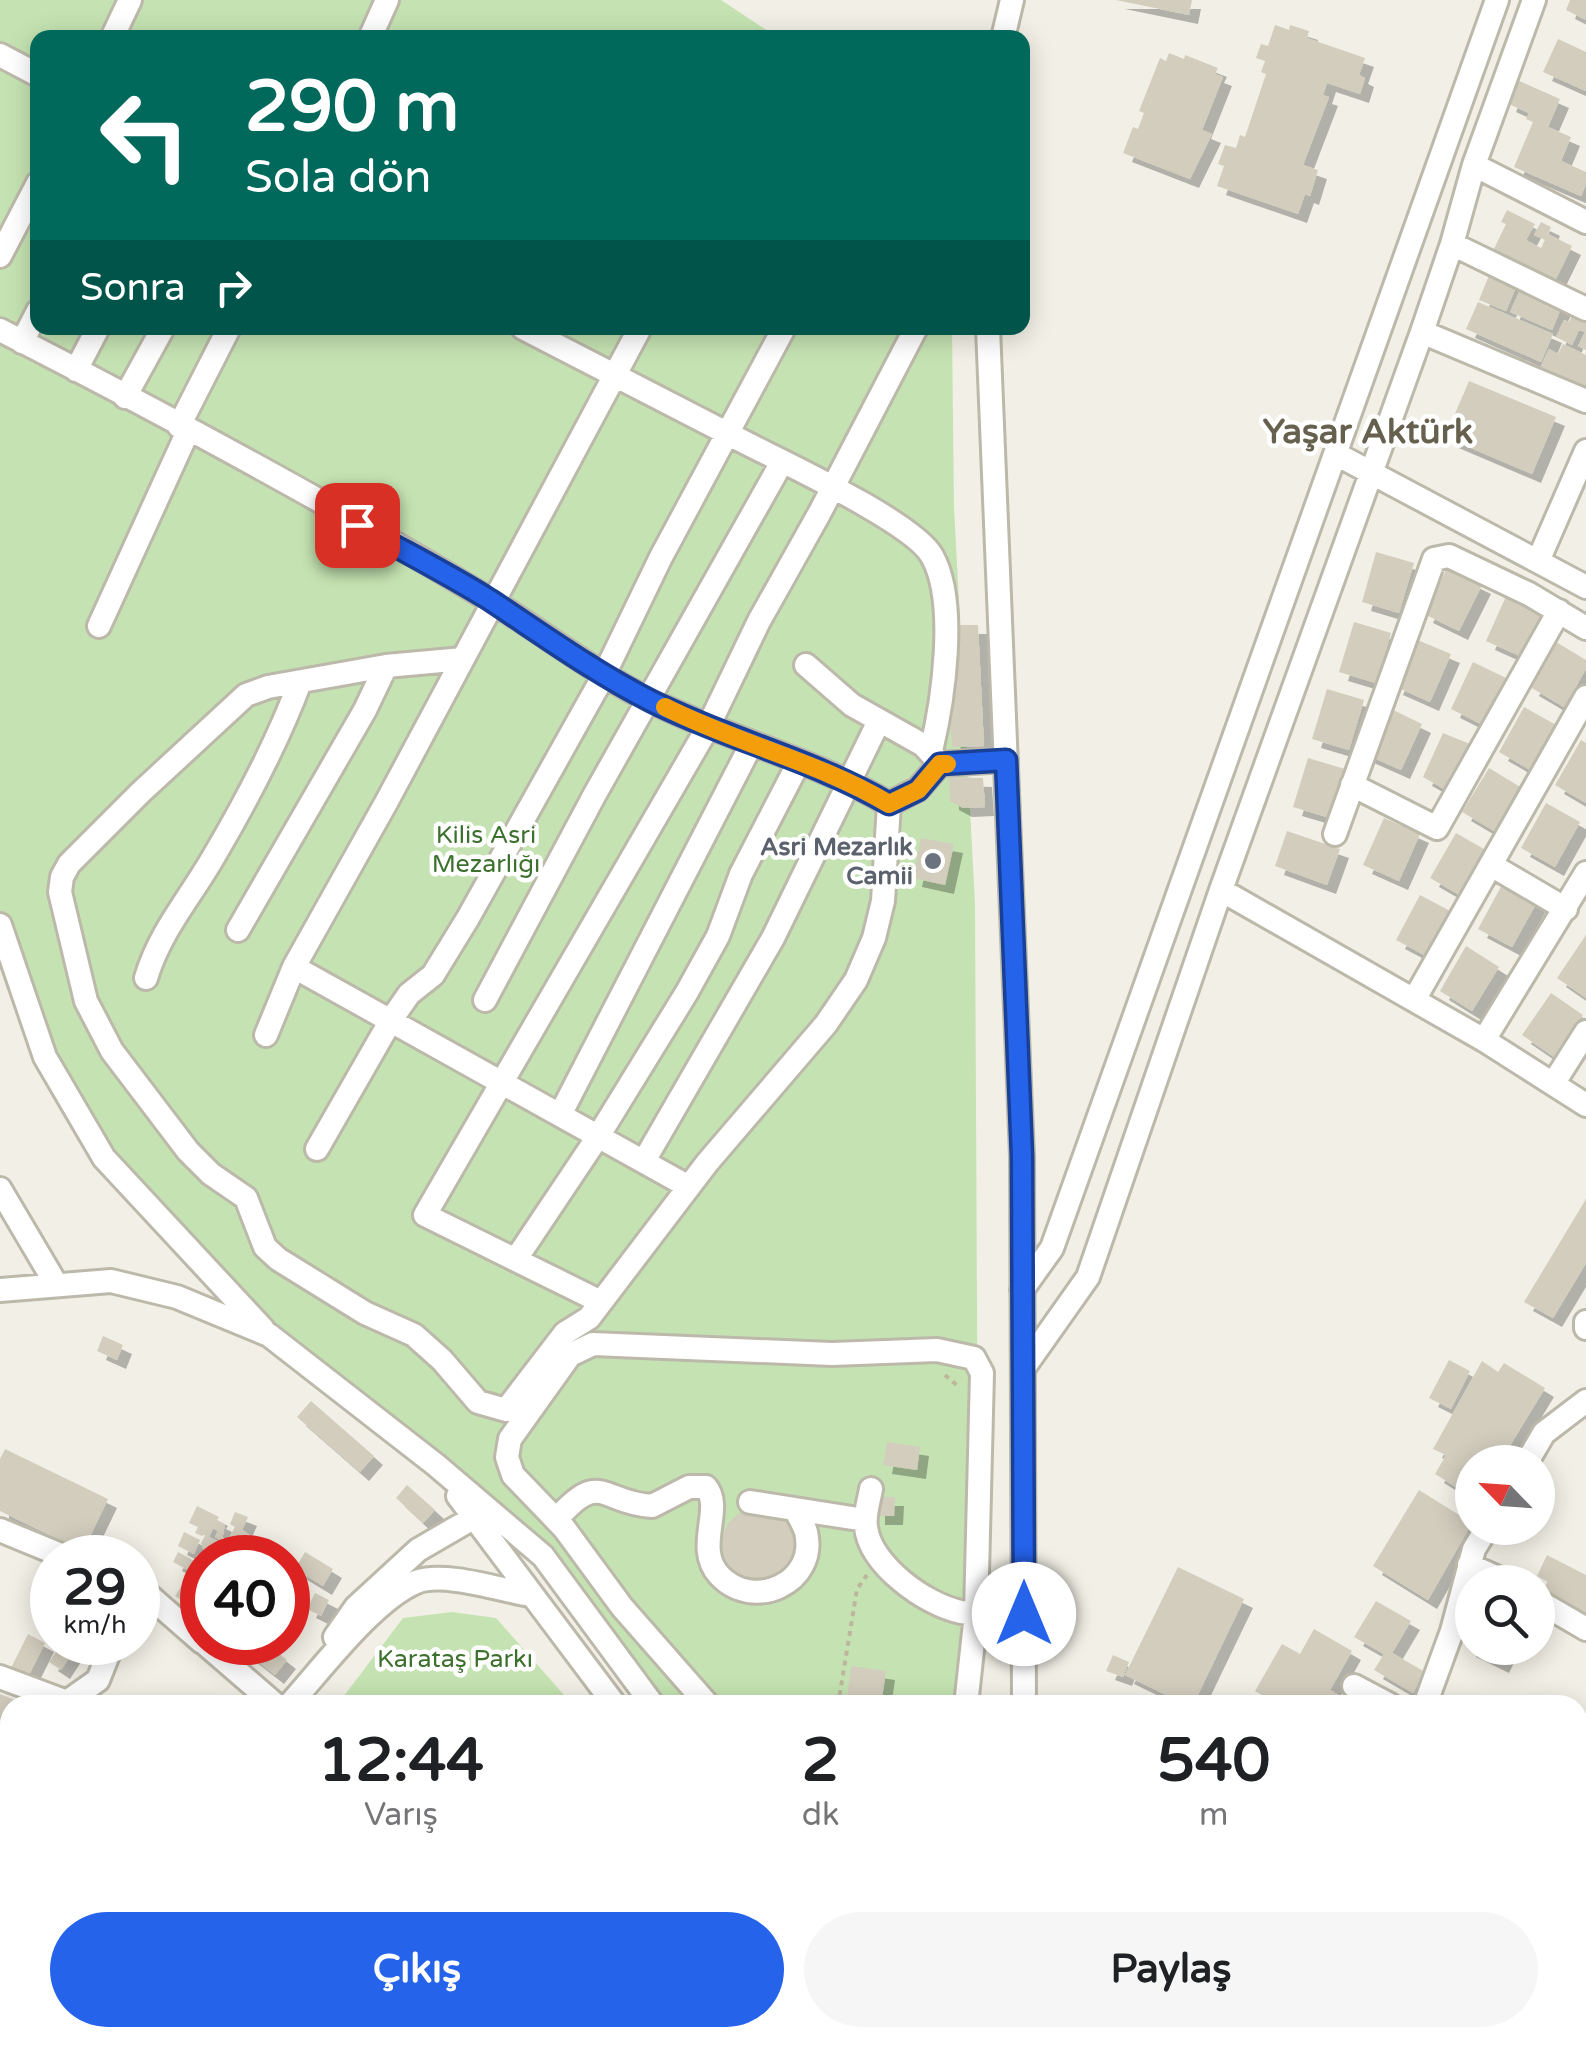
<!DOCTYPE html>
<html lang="tr">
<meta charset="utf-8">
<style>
body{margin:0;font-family:"Varela Round",sans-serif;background:#f6f6f6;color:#202124;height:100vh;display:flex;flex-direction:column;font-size:38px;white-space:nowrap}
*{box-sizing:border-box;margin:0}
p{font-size:32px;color:#757577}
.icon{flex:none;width:55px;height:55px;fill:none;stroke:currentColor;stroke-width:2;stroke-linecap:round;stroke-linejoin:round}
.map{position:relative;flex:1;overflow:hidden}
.details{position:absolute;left:0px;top:1695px;width:1588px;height:352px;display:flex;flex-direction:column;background:#fff;border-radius:30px 30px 0 0;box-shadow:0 5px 25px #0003}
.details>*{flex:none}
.guide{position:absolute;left:30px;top:30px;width:1000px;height:305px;border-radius:20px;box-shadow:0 5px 25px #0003;background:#00695c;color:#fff;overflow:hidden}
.needle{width:65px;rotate:295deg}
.fabs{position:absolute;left:1455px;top:1445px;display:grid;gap:20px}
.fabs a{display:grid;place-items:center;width:100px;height:100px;border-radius:50%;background:#fff;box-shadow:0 5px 25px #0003;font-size:50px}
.speed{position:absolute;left:30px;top:1535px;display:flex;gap:20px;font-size:50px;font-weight:700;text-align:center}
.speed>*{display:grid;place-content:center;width:130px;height:130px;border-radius:50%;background:#fff;box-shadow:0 5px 25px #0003;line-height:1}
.speed small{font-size:25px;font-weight:400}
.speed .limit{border:15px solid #d22;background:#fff;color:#111}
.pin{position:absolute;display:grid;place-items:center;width:85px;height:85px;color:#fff;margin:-42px;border-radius:20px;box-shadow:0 5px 15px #0006}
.me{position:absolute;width:110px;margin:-55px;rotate:0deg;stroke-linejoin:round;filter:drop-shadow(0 0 8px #0008)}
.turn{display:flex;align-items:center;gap:35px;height:210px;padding:0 50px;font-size:45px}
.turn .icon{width:130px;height:130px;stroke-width:2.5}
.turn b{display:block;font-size:70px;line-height:85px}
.then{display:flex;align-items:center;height:95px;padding:0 50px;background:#0003;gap:20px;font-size:38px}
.eta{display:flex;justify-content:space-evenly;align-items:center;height:170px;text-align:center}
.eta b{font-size:60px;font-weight:800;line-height:70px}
.button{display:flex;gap:20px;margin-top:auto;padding:20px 50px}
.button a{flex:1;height:115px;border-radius:60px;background:#2563eb;color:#fff;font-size:40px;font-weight:800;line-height:115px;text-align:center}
.button a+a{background:#f6f6f6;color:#202124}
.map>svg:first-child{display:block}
.green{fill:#c5e3b2}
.building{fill:#d2cdbd;filter:url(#shadow)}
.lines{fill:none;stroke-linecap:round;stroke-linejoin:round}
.minor-casing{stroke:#bcb9aa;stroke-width:28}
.path{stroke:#bdb69c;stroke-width:4;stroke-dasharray:5 5;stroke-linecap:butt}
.minor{stroke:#fff;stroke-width:22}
.route-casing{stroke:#184099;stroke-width:25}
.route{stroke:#2563eb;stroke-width:18}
.slow{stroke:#f59e0b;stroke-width:18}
.worship-dot{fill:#6b7280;stroke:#fff;stroke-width:4}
.labels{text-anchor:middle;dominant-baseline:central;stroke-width:9;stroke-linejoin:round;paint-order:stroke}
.park-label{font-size:25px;fill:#3d712e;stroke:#fff}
.worship-label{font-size:25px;font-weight:bold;fill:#5b616d;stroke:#fff;text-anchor:end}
.district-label{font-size:35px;font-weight:bold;fill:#66604e;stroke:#fff}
</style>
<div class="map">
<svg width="1586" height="2047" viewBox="0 0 1586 2047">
<defs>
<filter id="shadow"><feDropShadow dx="9" dy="9" stdDeviation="0" flood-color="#0004"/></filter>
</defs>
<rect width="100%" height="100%" fill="#f2f0e6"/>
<path class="green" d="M0,0H721L777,37L38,38V328H952L954,507L975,903L979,1705H651L532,1547L335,1396L101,1155L0,932Z
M452,1612L496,1618L573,1705H337L403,1618Z
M114,2038H984V2047H109Z"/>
<path class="building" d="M1116,0H1192L1189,15Z
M1570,0H1586V20L1566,10Z
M1275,25L1289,30L1290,25L1309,31L1307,38L1365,58L1359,75L1365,78L1360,94L1327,83L1323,95L1329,97L1303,165L1318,170L1310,196L1305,194L1298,214L1217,186L1224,166L1218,164L1225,145L1236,148L1240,135L1245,137L1266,74L1261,72L1265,61L1256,58L1261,44L1268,46Z
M1558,39L1586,52V91L1543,72Z
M1169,53L1184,59L1185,55L1218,68L1215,74L1223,77L1202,130L1212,134L1190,179L1123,153L1133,127L1138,129L1144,113L1139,111L1160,58L1166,61Z
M1517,80L1560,99L1548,127L1571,137L1561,161L1586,172V184L1581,196L1514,167L1533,122L1526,119L1529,113L1507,103Z
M1507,210L1535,224L1526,240L1535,245L1541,248L1545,240L1534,235L1541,222L1551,227L1548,234L1572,246L1555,281L1493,251L1506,224L1501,222Z
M1490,273L1517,285L1506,311L1479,300Z
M1521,288L1562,306L1552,330L1510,312Z
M1478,302L1553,334L1541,362L1466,329Z
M1574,311L1586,316V350L1578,346L1585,332L1579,330L1572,345L1556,337L1564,320L1569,322Z
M1563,344L1586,355V388L1541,366L1549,349L1558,354Z
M1469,381L1556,417L1532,474L1445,437Z
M1376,552L1414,563L1399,613L1362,602Z
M1447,568L1482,585L1459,631L1424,614Z
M1507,594L1543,610L1522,657L1486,641Z
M1354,622L1391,633L1376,683L1339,672Z
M946,625H978L984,746L952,747Z
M1415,639L1451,654L1430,702L1394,686Z
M1556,642L1586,660V669L1564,707L1530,687Z
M1473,662L1508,679L1485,726L1451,709Z
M1327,689L1364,700L1349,750L1312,739Z
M1387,707L1422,724L1401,770L1365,754Z
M1524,707L1558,726L1532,771L1499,752Z
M1443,733L1475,746L1453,794L1423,777Z
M1581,740L1586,743V803L1555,785Z
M1308,758L1345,769L1330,818L1293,807Z
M1489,768L1522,788L1496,832L1462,812Z
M949,777L983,778L985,807L963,808L950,801Z
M1546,803L1580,822L1555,867L1521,848Z
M1384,818L1420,834L1399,881L1363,865Z
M1287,831L1340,849L1327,885L1275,866Z
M1456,833L1489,852L1463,897L1430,878Z
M921,838L954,844L945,885L913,878Z
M1503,883L1537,902L1512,947L1478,929Z
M1420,895L1454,913L1430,958L1396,940Z
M1586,935V998L1557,978Z
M1466,946L1499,967L1472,1011L1440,991Z
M1551,993L1583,1015L1554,1057L1522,1035Z
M1586,1199V1263L1553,1318L1524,1302Z
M103,1336L123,1345L117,1360L97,1351Z
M1449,1360L1470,1371L1451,1409L1429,1398Z
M1482,1361L1498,1372L1504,1363L1545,1388L1500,1462H1472V1497L1435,1474L1446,1455L1433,1449Z
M311,1401L374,1456L360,1472L297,1417Z
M887,1442L920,1447L917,1470L883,1465Z
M5,1449L108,1499L83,1551L0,1511V1459Z
M407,1485L435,1510L423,1523L396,1498Z
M1419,1490L1472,1523L1428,1600L1373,1566Z
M876,1497H895L894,1516H876Z
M197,1506L219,1517L217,1520L225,1524L222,1541L215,1537L218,1531L213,1528L209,1537L224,1544L217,1558H202V1561L196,1557L204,1551L201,1543L206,1534L202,1536L195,1533L198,1527L189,1523Z
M722 1544a36 36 0 1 1 72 0a36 36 0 1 1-72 0Z
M235,1512L248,1517L242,1530L258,1540L249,1556L226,1543L235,1527L230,1524Z
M184,1532L200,1540L194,1554L178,1546Z
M178,1552L202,1565L197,1575L173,1562Z
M305,1552L333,1569L323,1586L295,1569Z
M1547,1555L1586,1575V1615L1542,1593L1548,1582L1537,1576Z
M1178,1567L1244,1599L1193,1705H1187L1125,1675Z
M189,1574L202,1582V1605L199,1611L175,1596Z
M315,1593L329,1600L321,1616L307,1609Z
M1376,1601L1411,1621L1392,1653L1425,1672L1413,1693L1374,1670L1384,1654L1354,1637Z
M1314,1629L1352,1651L1330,1690L1343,1698L1339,1705H1270L1272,1701L1255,1691L1282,1644L1300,1654Z
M28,1634L45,1643L28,1677L11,1668Z
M1472,1638V1648H1508L1500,1664L1467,1648Z
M255,1642H264L287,1660L275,1675L247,1653Z
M62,1643L74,1650L61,1670L49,1662Z
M1113,1655L1129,1662L1123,1677L1106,1671Z
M851,1666L886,1671L881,1705H846Z
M0,1694L28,1705H10V1723L0,1719Z
M2,1723L10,1726V1743L5,1755L10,1757V1770L0,1766Z
M10,1811V1879L0,1874V1814L7,1818Z
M10,1915V1971L0,1967V1928Z
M15,2038H64L59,2047H10Z"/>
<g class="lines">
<defs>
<path id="minor" d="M112,38L130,0
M370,38L387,0
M1003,38L1012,0
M0,55L38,75
M1474,165L1586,222
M1452,244L1586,309
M0,256L38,183
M523,328C597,366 671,405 746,443C785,463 914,523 932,556C958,602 943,701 931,751
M988,328L1022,1156L1024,1705
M0,330C164,414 328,502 485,597C535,627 581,663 632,691C715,736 808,756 889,804L918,789L940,764
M1422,332L1586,401
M22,342L38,311
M76,370L98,328
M125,397L163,328
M179,426L229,328
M1336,454L1586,587
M1538,561L1586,451
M99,626L188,431
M463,659L386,666L268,687L246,695L141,792L69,864L62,877L60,892L86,1001L112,1051L188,1151L211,1174L246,1198L265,1247L278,1259L365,1313L414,1335L442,1360L478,1402L506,1410L565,1333L589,1318L707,1163L826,1024L856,980L874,938L883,901L889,804
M806,665L852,705L923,745L938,761
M940,764L1006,760
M1352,785L1437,828L1559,611
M1335,834L1434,559L1449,556L1529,594L1586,628
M1491,865L1566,909
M1221,890L1484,1040L1586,1105
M0,925L45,1057L104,1158L263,1329
M238,930L365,710L386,666
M294,967L689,1187
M146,978C160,931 190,898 214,856C247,800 277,743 300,682
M485,1000L595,794L782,462
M1414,1000L1586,697
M266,1035L294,967L387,801L640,328
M1484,1040L1586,873
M1553,1084L1586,1032
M561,1113L751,745
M317,1149L391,1020L409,994L433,975L468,918L604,675L661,557L784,328
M644,1161L773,938L878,723
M0,1189L56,1284
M516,1259L599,1135L687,992L718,936L741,874L799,762
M0,1290L111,1281L177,1297L269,1335L436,1465L543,1556L653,1705
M1022,1290L1052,1248L1497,0
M601,1302L425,1215L708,727L759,621L819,514L916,328
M1586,1322V1328
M1023,1369L1088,1277L1221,890L1422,332L1452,244L1474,165L1534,0
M1527,1462L1544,1433L1586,1401
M871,1489C869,1501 864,1515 866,1527C870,1565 926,1605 961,1612C981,1616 1003,1614 1024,1614
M458,1496L615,1705
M750,1502L865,1520
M556,1520C601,1468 601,1503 652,1506L689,1487H706C724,1509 694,1547 719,1575C753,1612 818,1583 806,1532C804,1525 799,1517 796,1511
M0,1530L68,1558
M1469,1565L1507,1582
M138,1586L202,1642
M1538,1601L1586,1629
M335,1637L356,1607L418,1550L485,1511
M203,1642L276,1705
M0,1677L67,1702L98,1680L113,1642
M1354,1686L1390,1705
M289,1705C321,1670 373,1600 416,1582C443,1571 501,1590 530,1595
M708,1705L622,1607L564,1528L513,1475L507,1457L510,1439L570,1355L593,1344L832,1354L937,1350L974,1358L982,1373L976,1614L966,1705
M1425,1705L1452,1631L1474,1549L1487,1528
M0,1774L1,1775
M1578,1801L1586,1806
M0,1879L10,1883
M0,1983L10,1989
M1206,2038L1234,2047
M5,2047L10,2037
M71,2047L77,2038
M1022,2047V2038"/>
</defs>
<use href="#minor" class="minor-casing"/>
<path class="path" d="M945,1375L960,1388
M838,1705L857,1589L867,1575"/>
<use href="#minor" class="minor"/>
</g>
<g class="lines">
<defs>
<path id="route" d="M357,525C401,550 447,573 490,600C543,635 594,672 651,701C729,740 814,760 889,804L918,790L940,764L1006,760L1022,1156L1024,1614"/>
</defs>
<use href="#route" class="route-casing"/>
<use href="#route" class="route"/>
<path class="slow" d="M665,707C738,744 819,762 889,804L918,790L940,764H947"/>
</g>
<circle class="worship-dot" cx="933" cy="861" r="10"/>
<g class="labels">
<g class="park-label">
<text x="486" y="835">Kilis Asri<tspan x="486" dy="29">Mezarlığı</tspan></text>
<text x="455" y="1659">Karataş Parkı</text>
</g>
<g class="worship-label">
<text x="913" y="847">Asri Mezarlık<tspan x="913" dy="29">Camii</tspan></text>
</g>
<g class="district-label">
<text x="1368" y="432">Yaşar Aktürk</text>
</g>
</g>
</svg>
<div class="fabs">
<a><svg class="needle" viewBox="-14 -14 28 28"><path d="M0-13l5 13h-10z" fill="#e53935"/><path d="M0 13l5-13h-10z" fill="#757577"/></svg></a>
<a><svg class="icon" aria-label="search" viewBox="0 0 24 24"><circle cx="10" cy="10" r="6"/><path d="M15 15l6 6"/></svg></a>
</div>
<div class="speed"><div>29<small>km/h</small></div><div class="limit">40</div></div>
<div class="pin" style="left:357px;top:525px;background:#d93025"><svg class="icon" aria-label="arrive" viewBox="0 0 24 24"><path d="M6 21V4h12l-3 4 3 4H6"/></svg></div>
<svg class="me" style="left:1024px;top:1614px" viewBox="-20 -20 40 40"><circle r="19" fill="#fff"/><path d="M0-13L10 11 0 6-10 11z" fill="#2563eb"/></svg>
<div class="guide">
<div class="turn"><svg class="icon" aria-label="left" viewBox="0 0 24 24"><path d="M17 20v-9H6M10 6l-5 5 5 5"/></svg><div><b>290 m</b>Sola dön</div></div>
<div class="then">Sonra<svg class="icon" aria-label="right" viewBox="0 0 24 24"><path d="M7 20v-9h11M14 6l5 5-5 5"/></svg></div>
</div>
<section class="details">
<div class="eta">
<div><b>12:44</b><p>Varış</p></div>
<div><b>2</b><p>dk</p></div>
<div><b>540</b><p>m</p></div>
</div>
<div class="button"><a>Çıkış</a><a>Paylaş</a></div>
</section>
</div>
